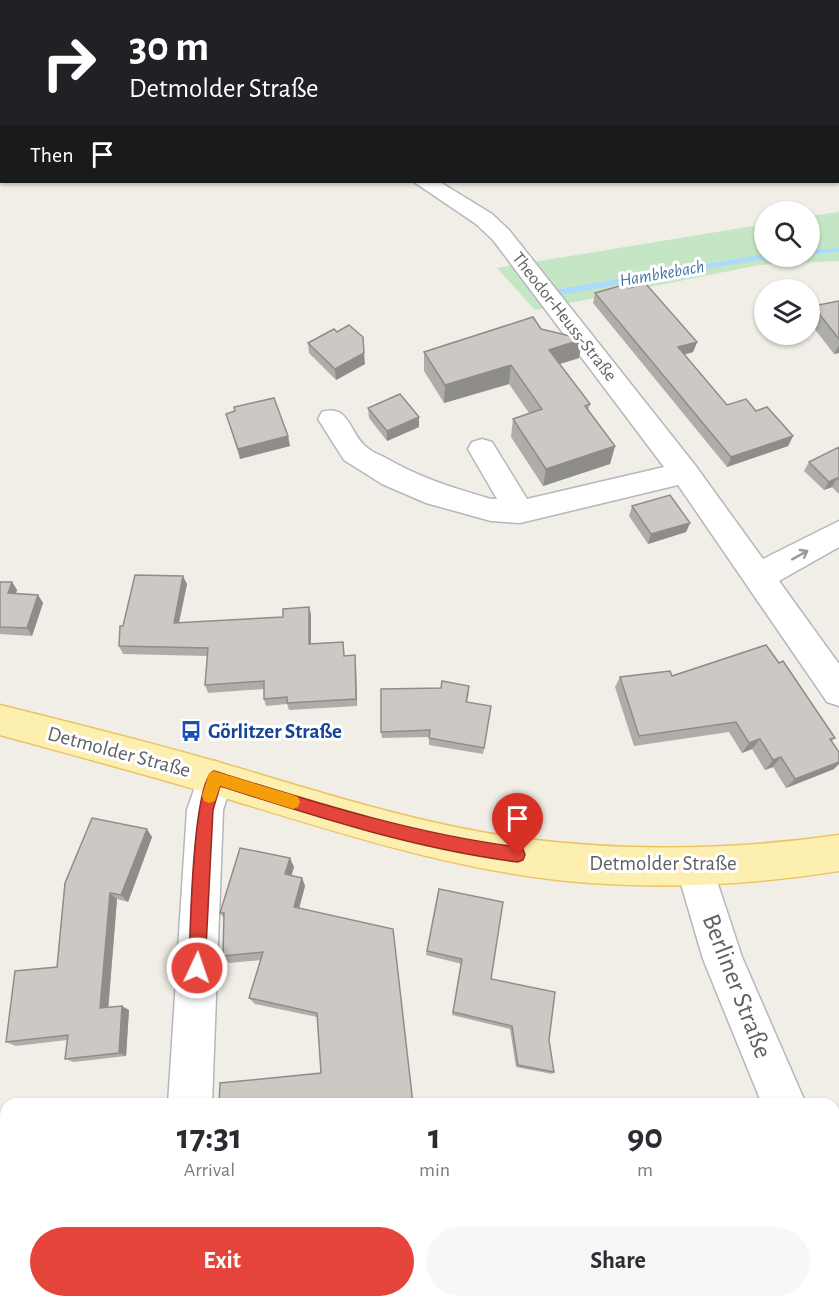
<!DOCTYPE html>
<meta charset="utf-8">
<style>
body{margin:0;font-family:"Alegreya Sans",sans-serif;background:#f7f7f7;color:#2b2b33;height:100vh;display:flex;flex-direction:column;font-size:22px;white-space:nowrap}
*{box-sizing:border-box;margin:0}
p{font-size:20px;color:#7c7c81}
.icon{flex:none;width:33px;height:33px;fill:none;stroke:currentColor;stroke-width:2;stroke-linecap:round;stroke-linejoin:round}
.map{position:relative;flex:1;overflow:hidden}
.details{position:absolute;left:0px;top:1098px;width:840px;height:210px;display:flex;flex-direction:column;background:#fff;border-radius:18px 18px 0 0;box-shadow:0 2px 4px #0004}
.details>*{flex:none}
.banner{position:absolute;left:0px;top:0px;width:840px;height:183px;box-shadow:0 2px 4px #0004;background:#202124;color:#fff;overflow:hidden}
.tools{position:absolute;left:754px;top:201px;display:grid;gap:12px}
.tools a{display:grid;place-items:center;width:66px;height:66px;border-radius:50%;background:#fff;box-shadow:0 2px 4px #0004;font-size:30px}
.pin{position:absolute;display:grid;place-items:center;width:51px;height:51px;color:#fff;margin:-62px -26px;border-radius:50% 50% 50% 0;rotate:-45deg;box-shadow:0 0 6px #0007}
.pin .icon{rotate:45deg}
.me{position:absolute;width:66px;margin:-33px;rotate:3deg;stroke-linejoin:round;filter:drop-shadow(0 0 4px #0008)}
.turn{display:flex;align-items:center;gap:21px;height:126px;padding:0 30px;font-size:27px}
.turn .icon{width:78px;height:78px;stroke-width:2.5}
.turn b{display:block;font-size:42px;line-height:51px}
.then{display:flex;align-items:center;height:57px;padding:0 30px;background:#0003;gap:12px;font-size:22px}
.eta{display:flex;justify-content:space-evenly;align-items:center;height:102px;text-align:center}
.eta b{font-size:36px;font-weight:700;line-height:42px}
.button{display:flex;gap:12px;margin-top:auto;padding:12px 30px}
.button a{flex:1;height:69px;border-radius:36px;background:#e44439;color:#fff;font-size:24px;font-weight:700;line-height:69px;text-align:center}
.button a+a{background:#f7f7f7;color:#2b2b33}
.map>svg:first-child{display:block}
.green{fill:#c5e6c5}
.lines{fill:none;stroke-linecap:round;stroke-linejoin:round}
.stream{fill:#abdafc;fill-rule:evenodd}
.minor-casing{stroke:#b4b7bb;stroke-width:3}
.major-casing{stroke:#edc463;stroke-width:3}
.minor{fill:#fff;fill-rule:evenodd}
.major{fill:#fcefb0;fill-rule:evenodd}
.wall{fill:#afada9}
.shaded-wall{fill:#8f8d89}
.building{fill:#ccc9c4;stroke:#8f8d89;stroke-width:1.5}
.oneway{stroke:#96999c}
.route{fill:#e44439;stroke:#942c25;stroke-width:1.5}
.slow{fill:#f59e0b}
.labels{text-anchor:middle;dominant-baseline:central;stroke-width:6;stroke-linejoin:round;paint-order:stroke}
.far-water-label{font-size:18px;font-style:italic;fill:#4375a6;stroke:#fff}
.far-street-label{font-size:18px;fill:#5e6267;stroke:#fff}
.transit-label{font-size:21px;font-weight:bold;fill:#164399;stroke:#fff;text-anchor:start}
.street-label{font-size:21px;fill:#5e6267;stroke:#fff}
.near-street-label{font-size:26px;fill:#5e6267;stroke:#fff}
</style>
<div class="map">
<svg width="839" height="1308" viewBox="0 0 839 1308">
<rect width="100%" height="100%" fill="#f0eee7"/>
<path class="green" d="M839,212V261L759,265L535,310L497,268L765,224V256H810V216Z"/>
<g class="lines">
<path class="stream" d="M839,248V252L810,254V250Z
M765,254V256H768V258L560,295L556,292L560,289Z"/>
<defs>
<path id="minor" d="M75,0H100L101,2H76Z
M414,182H440L492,214L509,230L695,465L763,559L839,521V547L779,581L839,664V706L827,702L678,485L520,523L491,521L426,503L382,484L344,460L318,419L322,412C348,404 349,430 364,445C369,450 377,454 384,457C418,477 453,488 491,499H497L468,449L472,442L482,439L492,442L527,499L664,467L493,240L476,224Z
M215,761L228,766L233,778L223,810L212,1104H168L187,810L202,766Z
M695,848L708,854L742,957L806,1104H762L703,959L676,867L682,854Z
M834,1198L839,1200V1256L834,1254Z
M155,1302H203V1308H155Z"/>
<path id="major" d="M0,705C76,724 153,743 228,765C327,794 424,826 527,839C632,852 734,850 839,835V871C756,884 674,889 590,883C465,874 347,835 228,799C152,776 76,756 0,735Z"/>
</defs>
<use href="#minor" class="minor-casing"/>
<use href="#major" class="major-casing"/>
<use href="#minor" class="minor"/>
<use href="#major" class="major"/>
</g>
<path class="wall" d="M629,288L697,342L693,352L684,355L727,405L756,411L793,436L788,446L727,467L593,303L595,293Z
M839,301V353L834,354L810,323V313L813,306Z
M541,329L579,358L560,364L590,404L588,411L615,446L610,464L543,486L511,437L513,419L529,413L509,384L444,403L424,371V352Z
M308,343L365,364L336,380L309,353Z
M368,408L419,427L387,441L369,418Z
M235,411L288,436L290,446L240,459L226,414Z
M839,447V494L832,487L824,490L804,471L809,462Z
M632,506L690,523L686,532L648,544L629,516Z
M0,582H12L17,590L16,594L38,595L43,603L32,636L0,634Z
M187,584L179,623L283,617L309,607L311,615V644L345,656L355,655L357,706L289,710L287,704L266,706L264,699V689L208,693L205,685L207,656L123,654L119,646L123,626Z
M779,663L835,738L832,741L834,769L786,788L773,767L765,770L752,749L742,753L729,732L634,746L615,687L620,677L672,676Z
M469,693L467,702L491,706L483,754L429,745V737L382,738L381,732Z
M152,837L128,902L117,899L108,1007L129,1010L126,1056L74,1062L65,1059L67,1040L16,1046L6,1042L57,967L65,883Z
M294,867L291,876L302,878L305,886L299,909L393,929L321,1073L317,1017L255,1004L249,998L261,960L229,963L223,956L224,918L220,913Z
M439,889L491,979L549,1040L554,1072L552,1074L516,1067L510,1029L452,1015L462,964L426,955Z
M742,1302H820L823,1308H744Z"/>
<path class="shaded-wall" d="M0,85H2V96H0Z
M583,339L579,358L546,368L549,350Z
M697,342L693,352L675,357L678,347Z
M839,345V353L834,354Z
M364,353L365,364L336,380L335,369Z
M511,365L509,384L444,403L445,385Z
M419,417V427L387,441V431Z
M288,436L290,446L240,459L238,449Z
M793,436L788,446L727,467L731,457Z
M615,446L610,464L543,486L546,469Z
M837,478L832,487L824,490L829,482Z
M690,523L686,532L648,544L651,534Z
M183,576L187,584L177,631L174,623Z
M12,582L17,590L13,601L8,593Z
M38,595L43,603L32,636L27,628Z
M309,607L311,615V652L309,644Z
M355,655L356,662L357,706L356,699Z
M760,739L752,749L742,753L749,743Z
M781,757L773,767L765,770L773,760Z
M839,762V764L834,769L786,788L795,779Z
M147,829L152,837L128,902L121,895Z
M290,858L294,867L289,883L285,874Z
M302,878L305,886L297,915L294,907Z
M110,893L117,899L108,1012L100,1008Z
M122,1006L129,1010L126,1056L119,1053Z
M101,1302H107V1308H100Z
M287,1302H292V1308H287Z"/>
<path class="building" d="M0,17H2V85H0Z
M626,284L629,288L646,284L697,342L678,347L727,405L746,399L756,411L767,407L793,436L731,457L595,293Z
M839,301V339L813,306Z
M533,317L541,329L583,339L549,350L590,404L585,406L615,446L546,469L513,419L542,409L511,365L445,385L424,352Z
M349,325L363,337L364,353L335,369L308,343L334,329L337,332Z
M400,394L419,417L387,431L368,408Z
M274,398L288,436L238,449L226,414L235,411L234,407Z
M839,447V480L837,478L829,482L809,462Z
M670,495L690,523L651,534L632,506Z
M135,575L183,576L174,623L283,617V609L309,607V644L343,642L344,656L355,655L356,699L287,703V697L264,699V681L205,685L208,648L119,646L120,626H123Z
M0,582H12L8,593L38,595L27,628L0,627Z
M766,645L779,663L783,661L835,738L830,739L839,752V762L795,779L781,757L773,760L760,739L749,743L736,722L639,736L620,677L670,671L672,676Z
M442,681L469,686L466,702L491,706L484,748L429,738L430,730L381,732V689L441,688Z
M92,818L147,829L121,895L110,893L100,1008L122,1006L119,1053L65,1059L68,1035L6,1042L15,971L57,967L65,883Z
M240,848L290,858L285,874L302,878L294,907L393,929L413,1104H219L220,1083L321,1073L317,1013L249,998L263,952L223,956L224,913H220Z
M439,889L503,902L491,979L555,992L549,1040L554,1072L518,1065L512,1026L453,1012L462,959L427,951Z
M6,1143V1198H0V1144Z
M6,1222V1263L0,1264V1261Z
M20,1302H101L100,1308H19Z
M213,1302H287V1308H213Z
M747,1302H820L823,1308H749Z"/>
<defs><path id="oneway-shaft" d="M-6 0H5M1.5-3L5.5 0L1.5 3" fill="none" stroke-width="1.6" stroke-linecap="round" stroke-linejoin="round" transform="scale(1.5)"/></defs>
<use class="oneway" href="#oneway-shaft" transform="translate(800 555) rotate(-29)"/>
<path class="route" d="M214,771C314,802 414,834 518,847L523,849L525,855L523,860L518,862C416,849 317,817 220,786L213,810L205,968L203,974L197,977L191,974L189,968C190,940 192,779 214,771Z"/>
<path class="slow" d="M214,771L293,795L298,797L300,802L298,807L293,809L220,786L215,801L209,803L204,801L202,796L209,773Z"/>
<defs>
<symbol id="bus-bare" viewBox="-9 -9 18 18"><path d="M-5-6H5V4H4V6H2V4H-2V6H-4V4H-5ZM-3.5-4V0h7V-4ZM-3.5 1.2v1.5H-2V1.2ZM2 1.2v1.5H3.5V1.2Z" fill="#1a4fb4" stroke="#fff" stroke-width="2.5" paint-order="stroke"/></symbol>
</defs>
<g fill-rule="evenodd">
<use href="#bus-bare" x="176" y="716" width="30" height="30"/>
</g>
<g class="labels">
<g class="far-water-label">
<text transform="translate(662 274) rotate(-10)">Hambkebach</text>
</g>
<g class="far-street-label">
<text transform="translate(564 317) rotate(52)">Theodor-Heuss-Straße</text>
</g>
<g class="transit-label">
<text x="208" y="731">Görlitzer Straße</text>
</g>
<g class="street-label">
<text transform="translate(119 752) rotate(15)">Detmolder Straße</text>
<text x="663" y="863">Detmolder Straße</text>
</g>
<g class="near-street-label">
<text transform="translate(737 986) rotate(69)">Berliner Straße</text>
</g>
</g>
</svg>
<div class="tools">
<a><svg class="icon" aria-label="search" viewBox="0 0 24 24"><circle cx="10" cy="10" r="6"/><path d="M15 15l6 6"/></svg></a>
<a><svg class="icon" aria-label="layers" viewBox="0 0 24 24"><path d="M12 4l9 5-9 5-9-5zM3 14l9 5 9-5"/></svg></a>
</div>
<div class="pin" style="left:518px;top:855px;background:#d93025"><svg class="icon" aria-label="arrive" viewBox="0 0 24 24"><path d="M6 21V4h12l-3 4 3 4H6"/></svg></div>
<svg class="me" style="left:197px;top:968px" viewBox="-20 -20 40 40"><circle r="17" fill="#e44439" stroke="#fff" stroke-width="3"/><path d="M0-11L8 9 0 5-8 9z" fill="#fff"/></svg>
<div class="banner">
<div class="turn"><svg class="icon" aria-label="right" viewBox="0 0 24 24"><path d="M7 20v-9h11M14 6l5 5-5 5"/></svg><div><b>30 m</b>Detmolder Straße</div></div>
<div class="then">Then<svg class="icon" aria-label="arrive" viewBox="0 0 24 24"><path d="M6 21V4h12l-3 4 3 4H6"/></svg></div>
</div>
<section class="details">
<div class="eta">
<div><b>17:31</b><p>Arrival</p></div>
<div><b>1</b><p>min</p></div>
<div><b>90</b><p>m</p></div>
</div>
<div class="button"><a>Exit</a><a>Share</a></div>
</section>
</div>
